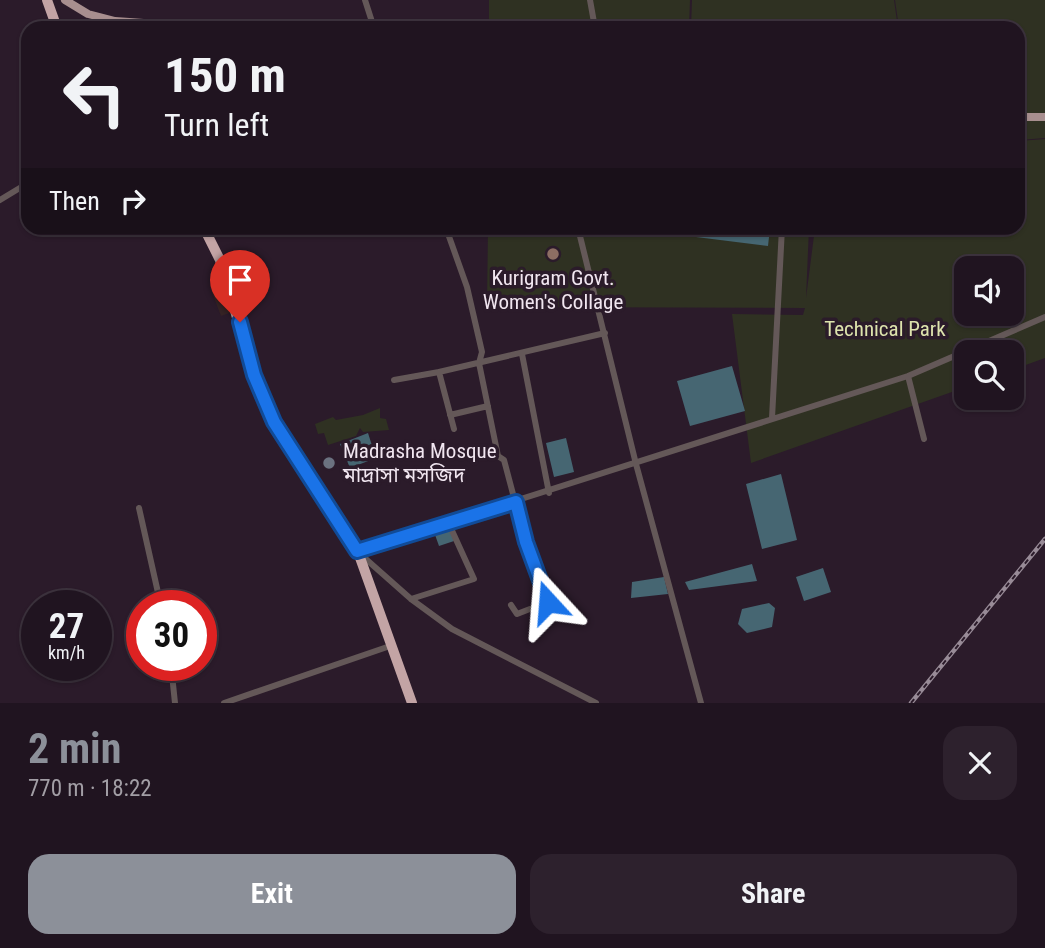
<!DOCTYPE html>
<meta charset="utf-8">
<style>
body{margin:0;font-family:"Roboto Condensed","Noto Sans Bengali",sans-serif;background:#2d212d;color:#f1f3f6;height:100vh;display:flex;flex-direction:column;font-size:26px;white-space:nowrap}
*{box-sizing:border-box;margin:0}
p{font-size:23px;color:#a29ea5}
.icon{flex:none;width:38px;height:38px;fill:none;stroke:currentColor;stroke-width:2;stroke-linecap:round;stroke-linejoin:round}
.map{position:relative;height:703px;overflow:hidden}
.details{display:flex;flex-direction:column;background:#201420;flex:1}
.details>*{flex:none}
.guide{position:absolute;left:21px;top:21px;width:1004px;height:214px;border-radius:21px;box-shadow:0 2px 5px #0004,0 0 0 2px #3d333e;background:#201420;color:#f1f3f6;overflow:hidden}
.fabs{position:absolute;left:954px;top:256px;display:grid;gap:14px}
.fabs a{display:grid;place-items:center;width:70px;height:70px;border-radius:14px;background:#201420;box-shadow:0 2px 5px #0004,0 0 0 2px #3d333e;font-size:35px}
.speed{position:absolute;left:21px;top:590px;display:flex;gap:14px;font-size:35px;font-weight:700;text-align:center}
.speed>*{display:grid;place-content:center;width:91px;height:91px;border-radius:50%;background:#201420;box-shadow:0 2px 5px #0004,0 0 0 2px #3d333e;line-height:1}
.speed small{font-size:18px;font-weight:400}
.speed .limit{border:10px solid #d22;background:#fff;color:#111}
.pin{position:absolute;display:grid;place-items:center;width:60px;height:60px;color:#fff;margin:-72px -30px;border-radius:50% 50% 50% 0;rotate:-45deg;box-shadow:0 0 7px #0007}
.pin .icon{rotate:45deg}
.me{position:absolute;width:77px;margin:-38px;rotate:341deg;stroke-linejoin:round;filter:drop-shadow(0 0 5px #0008)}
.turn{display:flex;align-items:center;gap:24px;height:147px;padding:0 28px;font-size:32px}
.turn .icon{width:91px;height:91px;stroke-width:2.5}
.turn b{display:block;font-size:49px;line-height:60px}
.then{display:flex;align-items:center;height:66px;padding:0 28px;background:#0003;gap:14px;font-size:26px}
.round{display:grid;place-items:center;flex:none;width:74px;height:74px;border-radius:21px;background:#2d212d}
.summary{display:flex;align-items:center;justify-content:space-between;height:119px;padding:0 28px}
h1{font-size:42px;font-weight:700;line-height:52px;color:#8c9099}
.action{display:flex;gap:14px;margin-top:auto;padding:14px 28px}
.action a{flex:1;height:80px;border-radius:21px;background:#8c9099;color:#fff;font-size:28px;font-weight:700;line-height:80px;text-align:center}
.action a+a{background:#2d212d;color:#f1f3f6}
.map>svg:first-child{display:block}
.education{fill:#362325}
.green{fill:#2f3122;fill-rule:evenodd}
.water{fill:#466672}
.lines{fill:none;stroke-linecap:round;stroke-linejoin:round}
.minor{stroke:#645858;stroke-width:6}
.major{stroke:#a88f8f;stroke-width:8}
.highway{stroke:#c3a4a5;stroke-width:10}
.rail-casing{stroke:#988b97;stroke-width:4.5}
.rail{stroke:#2b1b2a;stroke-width:2;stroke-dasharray:5;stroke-linecap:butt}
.route-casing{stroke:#114b97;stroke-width:18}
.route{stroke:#1a73e8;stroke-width:12}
.education-dot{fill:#8d6e63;stroke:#2b1b2a;stroke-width:2.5}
.worship-dot{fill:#6b7280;stroke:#2b1b2a;stroke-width:2.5}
.labels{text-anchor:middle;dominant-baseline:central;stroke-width:7;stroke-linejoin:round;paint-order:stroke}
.poi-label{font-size:21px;fill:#f1e6f0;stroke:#2b1b2a}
.park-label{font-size:21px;fill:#dde3ad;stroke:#2b1b2a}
</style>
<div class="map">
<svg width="1045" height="703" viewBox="0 0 1045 703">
<rect width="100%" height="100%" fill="#2b1b2a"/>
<path class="education" d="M224,282L235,311L221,316L210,287Z"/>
<path class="green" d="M489,0H690L689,28H489Z
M692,0H894L898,28H691Z
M895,0H1045V138L1019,140L1018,28H899Z
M1045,139V358L1012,370V352H966V387L751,463L732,314L803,315L805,308L487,307L488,228H809L806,298L815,228H1018L1019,141ZM966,268H1012V313H966Z
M380,408V418L386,419L389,430L363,432L360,428L356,436L328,445L324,433L318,434L315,424L333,417L336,420L363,415Z"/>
<path class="water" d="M681,228H770L768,246L680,235Z
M732,366L745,411L690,426L677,381Z
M368,433L376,458L350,468L340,444Z
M566,438L574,472L554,477L546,443Z
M781,474L797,540L762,549L746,484Z
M449,527L454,541L439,546L434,532Z
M752,564L757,581L689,590L685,582Z
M823,568L831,592L804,601L796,577Z
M664,577L668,594L631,598L632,582Z
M769,603L775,608L772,627L747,633L738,624L742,609Z"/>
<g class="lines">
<path class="minor" d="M365,0L374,28
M590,0L595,28
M0,200L28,183
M446,228L467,287L482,352L479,363L498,456L504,460L526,543L548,599V602L517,614L511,605
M578,228L636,464L701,703
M522,354L549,493
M908,376L924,439
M394,380L439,372
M450,415L488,406
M772,418L782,228
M454,429L439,372L605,333
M139,508L161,606
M357,551L908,376L1045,317
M359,553L411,599L452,629L596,703
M411,599L474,579L449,524
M171,665L175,703
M224,703L393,645"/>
<path class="major" d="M65,0L88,14L115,21L215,28
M1018,117H1045"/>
<path class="highway" d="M47,0L57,28
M204,228L220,260L254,375L274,422L358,552L412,703"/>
<defs>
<path id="rail" d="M911,703L1045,539"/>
</defs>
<use href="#rail" class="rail-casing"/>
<use href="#rail" class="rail"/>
</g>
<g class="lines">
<defs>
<path id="route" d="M240,322L254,375L274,422L357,551L516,502L526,542L548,602"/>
</defs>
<use href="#route" class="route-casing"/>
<use href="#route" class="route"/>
</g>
<circle class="education-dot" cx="553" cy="254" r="7"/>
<circle class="worship-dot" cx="329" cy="463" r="7"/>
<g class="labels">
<g class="poi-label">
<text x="553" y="278">Kurigram Govt.<tspan x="553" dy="24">Women's Collage</tspan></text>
<text x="343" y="451" text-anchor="start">Madrasha Mosque<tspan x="343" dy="24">মাদ্রাসা মসজিদ</tspan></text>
</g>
<g class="park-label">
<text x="885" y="329">Technical Park</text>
</g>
</g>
</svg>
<div class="fabs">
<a><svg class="icon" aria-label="sound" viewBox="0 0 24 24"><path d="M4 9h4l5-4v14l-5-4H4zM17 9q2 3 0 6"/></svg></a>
<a><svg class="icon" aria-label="search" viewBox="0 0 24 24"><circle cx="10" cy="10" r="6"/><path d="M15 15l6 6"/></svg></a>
</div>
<div class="speed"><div>27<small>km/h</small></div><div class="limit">30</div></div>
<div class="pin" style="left:240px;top:322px;background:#d93025"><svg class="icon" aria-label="arrive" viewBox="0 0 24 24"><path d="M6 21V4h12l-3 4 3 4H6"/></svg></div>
<svg class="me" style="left:548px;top:602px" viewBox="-20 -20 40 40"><path d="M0-17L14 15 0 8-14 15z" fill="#1a73e8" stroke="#fff" stroke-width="4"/></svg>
<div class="guide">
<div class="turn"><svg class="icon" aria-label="left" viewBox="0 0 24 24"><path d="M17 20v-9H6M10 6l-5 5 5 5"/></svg><div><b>150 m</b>Turn left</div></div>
<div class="then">Then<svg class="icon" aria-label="right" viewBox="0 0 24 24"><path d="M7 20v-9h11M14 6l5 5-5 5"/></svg></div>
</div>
</div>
<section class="details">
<div class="summary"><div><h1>2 min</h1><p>770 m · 18:22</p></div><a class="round"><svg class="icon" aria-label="close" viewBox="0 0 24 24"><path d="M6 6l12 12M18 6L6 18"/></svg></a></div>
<div class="action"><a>Exit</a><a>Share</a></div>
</section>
